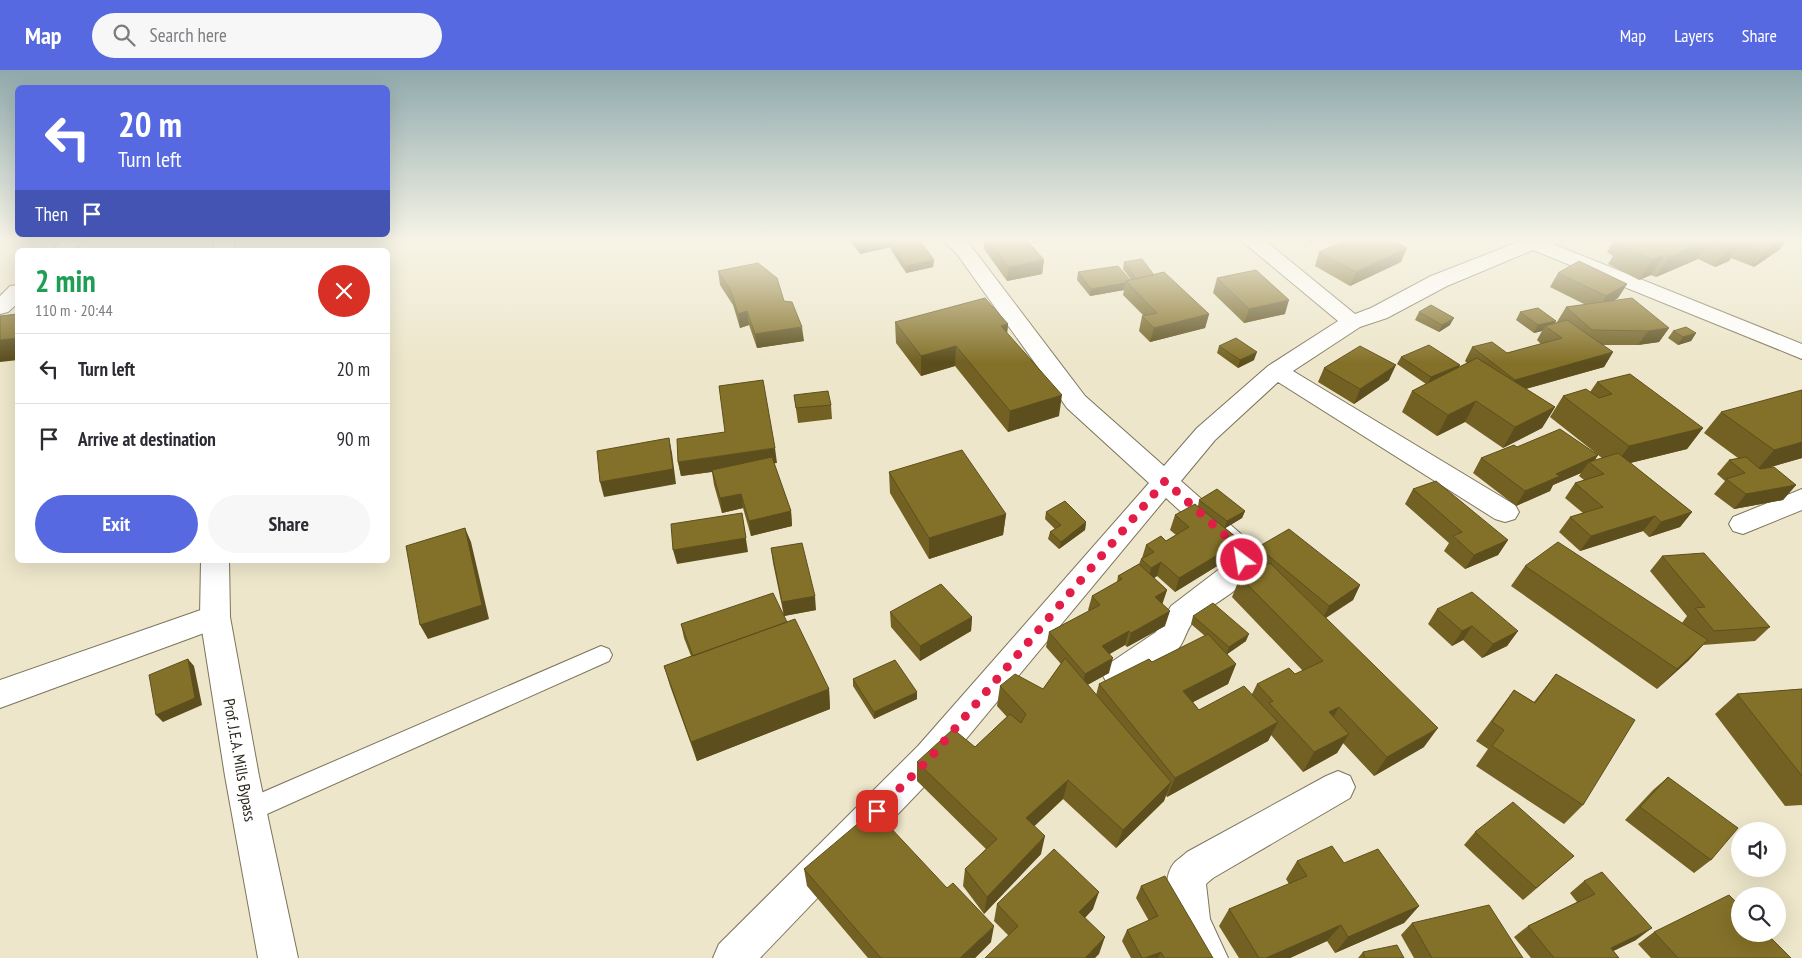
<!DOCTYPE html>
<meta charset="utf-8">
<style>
body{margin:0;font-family:"PT Sans Narrow",sans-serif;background:#f7f7f7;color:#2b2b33;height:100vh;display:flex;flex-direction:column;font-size:19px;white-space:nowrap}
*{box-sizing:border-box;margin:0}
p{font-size:16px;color:#7c7c81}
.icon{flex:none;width:28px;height:28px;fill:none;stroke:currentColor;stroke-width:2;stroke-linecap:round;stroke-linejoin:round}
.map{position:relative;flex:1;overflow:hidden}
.drawer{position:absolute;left:15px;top:178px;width:375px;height:315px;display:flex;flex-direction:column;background:#fff;border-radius:8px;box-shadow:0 5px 20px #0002}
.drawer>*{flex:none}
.hud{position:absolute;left:15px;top:15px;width:375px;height:152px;border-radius:8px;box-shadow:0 5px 20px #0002;background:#5669e0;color:#fff;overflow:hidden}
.tools{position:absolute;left:1731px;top:752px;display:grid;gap:10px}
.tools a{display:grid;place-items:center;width:55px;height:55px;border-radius:50%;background:#fff;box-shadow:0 5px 20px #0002;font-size:25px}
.pin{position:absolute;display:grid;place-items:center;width:42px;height:42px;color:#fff;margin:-21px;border-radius:10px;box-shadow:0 2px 8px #0006}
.me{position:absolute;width:55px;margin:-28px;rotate:329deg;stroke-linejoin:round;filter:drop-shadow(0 0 4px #0008)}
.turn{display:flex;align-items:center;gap:18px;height:105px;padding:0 20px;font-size:22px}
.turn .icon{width:65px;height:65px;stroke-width:2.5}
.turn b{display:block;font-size:35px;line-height:42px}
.then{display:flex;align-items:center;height:48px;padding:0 20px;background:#0003;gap:10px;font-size:19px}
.round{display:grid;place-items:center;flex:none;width:52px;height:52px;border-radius:26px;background:#f7f7f7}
.head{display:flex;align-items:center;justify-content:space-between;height:85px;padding:0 20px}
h1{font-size:30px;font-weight:800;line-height:38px;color:#1e9e55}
.button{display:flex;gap:10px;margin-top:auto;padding:10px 20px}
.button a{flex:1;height:58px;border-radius:30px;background:#5669e0;color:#fff;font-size:20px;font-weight:800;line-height:58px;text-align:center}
.button a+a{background:#f7f7f7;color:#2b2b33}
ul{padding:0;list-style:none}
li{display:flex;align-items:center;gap:15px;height:70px;padding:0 20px;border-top:1px solid #e1e1e2}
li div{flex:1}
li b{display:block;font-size:19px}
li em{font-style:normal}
header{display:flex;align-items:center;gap:30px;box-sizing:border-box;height:70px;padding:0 25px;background:#5669e0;color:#fff}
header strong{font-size:24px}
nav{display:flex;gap:28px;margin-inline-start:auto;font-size:18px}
.search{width:350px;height:45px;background:#f7f7f7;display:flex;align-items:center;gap:12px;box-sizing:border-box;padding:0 18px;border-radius:28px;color:#7c7c81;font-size:19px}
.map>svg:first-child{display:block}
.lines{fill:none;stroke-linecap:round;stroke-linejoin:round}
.service-casing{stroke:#7b745b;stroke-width:2}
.minor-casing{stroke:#7b745b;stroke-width:2}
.tertiary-casing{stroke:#7b745b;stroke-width:2}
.service{fill:#fff;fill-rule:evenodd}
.minor{fill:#fff;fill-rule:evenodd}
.tertiary{fill:#fff;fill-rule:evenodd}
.wall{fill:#726123}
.shaded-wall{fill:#5c4f1d}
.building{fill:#847129;stroke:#5c4f1d}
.route{stroke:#e11d48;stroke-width:9;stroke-dasharray:0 16.2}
.labels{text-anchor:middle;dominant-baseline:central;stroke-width:5;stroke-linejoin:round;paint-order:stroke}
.near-street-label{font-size:16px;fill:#2a271c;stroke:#fff}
</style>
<header>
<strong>Map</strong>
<div class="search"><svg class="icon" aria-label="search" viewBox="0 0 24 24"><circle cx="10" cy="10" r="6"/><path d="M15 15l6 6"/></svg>Search here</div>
<nav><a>Map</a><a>Layers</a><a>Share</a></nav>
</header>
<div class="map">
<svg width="1802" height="888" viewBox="0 0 1802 888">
<rect width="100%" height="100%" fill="#ede6ca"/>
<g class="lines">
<defs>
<path id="service" d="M601,576L609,579L612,585L609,591L258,748L249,751L240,748L237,740L240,732Z"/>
<path id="minor" d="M63,168H85L74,180H52Z
M941,168H963L971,176L1085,326L1164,396L1197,358L1268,296L1338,251L1243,172L1240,168H1262L1355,244L1371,238L1431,206L1526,169L1563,168L1560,172L1553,174L1802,274V289L1533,180L1447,216L1387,248L1360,257L1293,301L1515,435L1519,442L1515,449L1505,452L1495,449L1278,312L1215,370L1181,411L1250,472C1272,512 1214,528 1193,552C1186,560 1185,571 1178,579C1173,585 1125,617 1118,617C1114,617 1110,614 1107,613L1102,604L1107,595L1156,562L1171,536L1226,494V483L1166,428L942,698L760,888H713L719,874L918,676L1149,413L1067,338L957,184Z
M18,215V233L8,242L0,244V226L10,216Z
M1802,419V440L1743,464L1733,461L1729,454L1733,447Z
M215,535L226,539L230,547L226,555L0,638V610Z
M1338,701L1350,706L1355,717L1350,728L1213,808L1206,814L1210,849L1228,888H1188C1177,865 1155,814 1175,792C1178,789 1183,786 1187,782L1326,706Z"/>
<path id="tertiary" d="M214,168H234V180H214Z
M201,490H229L230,547L259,706L298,888H258L225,706L200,547Z"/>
</defs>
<use href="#service" class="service-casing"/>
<use href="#minor" class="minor-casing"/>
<use href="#tertiary" class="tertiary-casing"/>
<use href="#service" class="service"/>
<use href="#minor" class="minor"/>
<use href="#tertiary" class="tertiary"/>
</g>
<path class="wall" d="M850,168H899L907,171L934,190L933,197L906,203L891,180V177L860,184L850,171Z
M984,168H1025L1044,190L1042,204L1007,211L984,179Z
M1030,168H1066L1033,173Z
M1303,168H1330L1309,173Z
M1615,168H1788L1779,180L1754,197L1731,188L1729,191L1715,197L1698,189L1656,207L1651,205L1639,210L1608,194L1613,186L1607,182Z
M1794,168H1802V171Z
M1319,182L1401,192L1350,216L1315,196Z
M1124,192L1154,205L1209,244L1205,258L1150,272L1139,261L1142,246H1144L1123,225L1124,220L1090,226L1077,210L1078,202L1131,210L1123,199Z
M718,201L784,231L804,271L757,278L749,255L740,258L733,235L720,215Z
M1558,203L1627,214L1618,228L1614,230L1669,258L1659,272L1638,275H1602L1613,282L1604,297L1526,319L1555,337L1542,358L1503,378L1465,352L1437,366L1402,342L1412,321L1426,314L1397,294L1401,287L1459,297L1467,293L1465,291L1472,277L1507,283L1541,274L1537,270L1542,261L1534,263L1516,250L1520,242L1556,251L1554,253L1558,252H1557L1566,237L1586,235L1550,217Z
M1217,208L1285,244L1244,253L1213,223Z
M1419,242L1450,255L1439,262L1415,250Z
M895,252L1008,254L1007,263L1059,346L1008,362L955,296L921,306L896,273Z
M1673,261L1696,263L1691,271L1678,275L1668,268Z
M1219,276L1254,290L1238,298L1217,283Z
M1324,298L1389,310L1354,334L1318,312Z
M1597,312L1703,358L1687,379L1630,393L1692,442L1680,457L1649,467L1643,461L1580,481L1559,462L1570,447L1583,443L1565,428L1575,413L1584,410L1579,406L1581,403L1553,415L1550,421L1516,436L1473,403L1481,388L1598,385L1595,390L1602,388L1550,347L1563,326L1590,322Z
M794,325L831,335L832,349L798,353Z
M1721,342L1802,388L1771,397L1796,415L1783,430L1734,439L1714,424L1725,411L1717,404L1729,390L1738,388L1704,363Z
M678,392L777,393H774L791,441L792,456L751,466L743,438L722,443L714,415L712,402L681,406Z
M889,402L1006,444L1003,465L929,489L890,423Z
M1413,419L1508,470L1498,485L1465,499L1444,481L1449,473L1405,434Z
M1199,430L1245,441L1242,448L1225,458L1241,471L1235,485L1175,522L1157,506L1154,508L1167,520L1162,534L1165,556L1127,577L1125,575L1109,584V603L1087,615L1096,625L1099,614L1152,592L1205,566L1191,554L1193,546L1246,571L1227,584L1236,594L1228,614L1193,632L1199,640L1252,624L1257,614L1295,604L1303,601L1232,527L1240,507L1260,498L1253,491L1258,477L1360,515L1353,530L1326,548L1424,677L1374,706L1343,673L1337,683L1303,702L1271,665L1268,671L1167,727L1166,725L1164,731L1116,778L1063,729L1034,756L1041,784L984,844L963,816L965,799L986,779L917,711V692L975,677L1007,647L997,636L1000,616L1043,619L1061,594L1046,577L1049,562L1089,541L1088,540L1092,526L1117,512L1118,506L1139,494L1141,489L1142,488L1146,475L1166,471L1176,465L1170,460L1175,445L1198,436Z
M1046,442L1086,452L1085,460L1059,479L1048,469L1050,462L1055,459L1045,449Z
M771,478L816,540L784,546L773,493Z
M1662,486L1770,557L1755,571L1703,575L1688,591L1657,619L1511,516L1525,496L1682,553L1687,546L1650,501Z
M1437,539L1518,561L1507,576L1482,588L1463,570L1452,576L1428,554Z
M890,542L972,547L971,561L920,591L891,557Z
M787,552L829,619L830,639L697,691L670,616L664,596L691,586L684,568L681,554Z
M1556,604L1583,735L1564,754L1476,696L1488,679L1476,671L1499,640L1514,620L1534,632Z
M853,609L917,629L874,649L853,616Z
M1802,619V735L1785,736L1715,644L1737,624Z
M1668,707L1711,790L1694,803L1625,750L1653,720Z
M1475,762L1574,786L1523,830L1464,775Z
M1297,791L1344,793L1419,836L1404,853L1335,883L1327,871L1290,888H1239L1219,856L1229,839L1289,814L1286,809Z
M804,799L991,872L975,888H868L807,816Z
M1584,811L1636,870L1613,881L1619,888H1531L1514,867L1528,856L1577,832L1570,823Z
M1141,816L1213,888H1131L1122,871L1127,860L1149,851L1136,828Z
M997,834L1093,839L1085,848L1099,884L1008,865L994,851Z
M1412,853L1523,888H1414L1401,865Z
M1654,862L1791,888H1651L1638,874Z
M1363,882L1404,888H1358Z"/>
<path class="shaded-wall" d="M899,168H907V173H891V177L860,184V177Z
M1034,168H1066L1033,173Z
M1311,168H1330L1309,173Z
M1786,168H1788L1779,180L1754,197L1764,183Z
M1711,169L1698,189L1656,207L1669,187Z
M1743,171L1729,191L1715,197L1729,177Z
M1407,178L1401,192L1350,216L1356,202Z
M1664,185L1651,205L1639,210L1652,190Z
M934,190L933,197L906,203V196Z
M1044,190L1042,204L1007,211L1009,197Z
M1125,213L1124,220L1090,226L1091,219Z
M1627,214L1618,228L1598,240L1606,226Z
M1289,230L1285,244L1244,253L1249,239Z
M747,241L749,255L740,258L738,244Z
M1209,244L1205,258L1150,272L1154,258Z
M1454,248L1450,255L1439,262L1442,255Z
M1556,251L1551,258L1545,256L1542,261L1534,263L1538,255Z
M1008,254L1006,274L1001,256Z
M802,257L804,271L757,278L755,264Z
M1669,258L1659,272L1638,275L1648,261Z
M1696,263L1691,271L1678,275L1683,267Z
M18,268V290L0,292V270Z
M956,276L955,296L921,306V286Z
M1257,282L1254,290L1238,298L1240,290Z
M1613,282L1604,297L1507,324L1515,310Z
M1396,295L1389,310L1354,334L1360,319Z
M1460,295L1456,303L1427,315L1431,307Z
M1062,325L1059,346L1008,362L1010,341Z
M1476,331L1465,352L1437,366L1448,345Z
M1555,337L1542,358L1503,378L1515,357Z
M1703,358L1687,379L1614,397L1629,376Z
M669,368L672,383L676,414L604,427L600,412Z
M1802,372V388L1756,401L1774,380Z
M775,378L777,393L681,406L678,392Z
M1598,385L1592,394L1589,392L1581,403L1553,415L1550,421L1516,436L1525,421L1556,404Z
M1796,415L1783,430L1734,439L1746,424Z
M741,424L743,438L722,443L720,428Z
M791,441L792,456L751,466L749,451Z
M1245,441L1242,448L1224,459L1227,451Z
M1692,442L1680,457L1649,467L1661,452Z
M742,443L748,482L677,494L673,480Z
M1006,444L1003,465L929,489V468Z
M1655,446L1643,461L1580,481L1591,466Z
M1086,452L1085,460L1059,479L1061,472Z
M465,458L471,472L489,549L428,569L420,555Z
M1508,470L1498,485L1465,499L1474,485Z
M1241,471L1235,485L1175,522L1179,508Z
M1161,492L1157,506L1147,513L1151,498Z
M1360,515L1353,530L1322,550L1329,536Z
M1167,520L1162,535L1155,527Z
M815,526L816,540L784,546L782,532Z
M1170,541L1165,556L1127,577L1131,563Z
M972,547L971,561L920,591V576Z
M1472,556L1463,570L1452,576L1462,561Z
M1129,561L1125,575L1098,591L1102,576Z
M1518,561L1507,576L1482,588L1493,574Z
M1249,564L1246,571L1226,585L1229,577Z
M1708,570L1688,591L1657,619L1677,599Z
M1113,588L1109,603L1082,618L1085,604Z
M188,589L194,596L202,635L163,652L156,645Z
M1236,594L1228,614L1176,641L1183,621Z
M829,619L830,639L697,691L691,672Z
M917,622V629L874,649V642Z
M1339,637L1328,657L1329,642Z
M1278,652L1268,671L1167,727L1175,708Z
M1438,658L1424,677L1374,706L1387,687Z
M1349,664L1337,683L1303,702L1314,682Z
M1068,710L1063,729L1023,767L1026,748Z
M1171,712L1164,731L1116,778L1123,760Z
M1045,766L1041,784L984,844L987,827Z
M1099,822L1093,839L1074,859L1079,842Z
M1419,836L1404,853L1335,883L1348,867Z
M1341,855L1327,871L1290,888H1266Z
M994,856L991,872L975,888H960Z
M1652,858L1636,870L1599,888L1611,878Z
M1105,867L1099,884L1095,888H1085Z
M1161,882L1158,888H1145Z"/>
<path class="building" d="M853,168H899L860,177Z
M986,168H1025L1044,190L1009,197Z
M1351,168H1387L1407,178L1356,202L1319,182Z
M1629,168H1737L1743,171L1729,177L1711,169L1669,187L1664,185L1652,190L1620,174L1632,169Z
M1737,168H1786L1764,183L1741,174L1743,171Z
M919,169L934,190L906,196L891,173Z
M1142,189L1154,205L1136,209L1124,192Z
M1579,191L1627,214L1606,226L1558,203Z
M758,193L777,208L784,231L792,232L802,257L755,264L747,241L738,244L731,221L718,201Z
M1118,196L1130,210L1126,211L1125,213L1091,219L1078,202Z
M1256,200L1289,230L1249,239L1217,208Z
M1164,202L1209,244L1154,258L1142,246L1157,243L1126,211Z
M985,228L1008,254L1001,256L1062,325L1010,341L956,276L921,286L895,252Z
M1632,228L1669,258L1648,261L1592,260L1566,237Z
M1431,235L1454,248L1442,255L1419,242Z
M1538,238L1556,251L1538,255L1520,242Z
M18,244V268L0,270V246Z
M1567,250L1613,282L1515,310L1472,277L1492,272L1507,283L1562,268L1545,256Z
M1686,257L1696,263L1683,267L1673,261Z
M1236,268L1257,282L1240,290L1219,276Z
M1429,275L1460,295L1431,307L1401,287Z
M1360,276L1396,295L1360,319L1324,298Z
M1477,288L1555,337L1515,357L1476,331L1448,345L1412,321Z
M1630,304L1703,358L1629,376L1563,326L1586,319L1599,328L1612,324L1597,312Z
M763,310L775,378L678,392L677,369L725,362L719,316Z
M1802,320V372L1774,380L1721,342Z
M828,321L831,335L796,338L794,325Z
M1560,359L1598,385L1556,404L1560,406L1525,421L1481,388L1514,375L1517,377Z
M669,368L673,399L600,412L597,381Z
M962,380L1006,444L929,468L889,402Z
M1618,383L1692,442L1661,452L1655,446L1591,466L1570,447L1603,437L1575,413L1604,404L1589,392Z
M772,387L791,441L749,451L741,424L720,428L712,400Z
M1746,387L1760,399L1774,397L1796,415L1746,424L1726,409L1745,403L1729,390Z
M1436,411L1508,470L1474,485L1453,466L1462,462L1413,419Z
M1217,419L1245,441L1227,451L1199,430Z
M1065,431L1086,452L1061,472L1050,462L1061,455L1046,442Z
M1195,434L1241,471L1179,508L1161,492L1151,498L1141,489L1154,482L1146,475L1161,466L1166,471L1189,457L1175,445Z
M742,443L746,468L673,480L671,454Z
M465,458L482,535L420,555L406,476Z
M1289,459L1360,515L1329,536L1258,477Z
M1558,472L1708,570L1677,599L1525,496Z
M802,473L815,526L782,532L771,478Z
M1704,483L1770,557L1714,561L1695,538L1705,537L1662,486Z
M1270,493L1438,658L1387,687L1339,637L1329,642L1349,664L1314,682L1269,633L1273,631L1257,614L1289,598L1295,604L1323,591L1240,507Z
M1139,494L1167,520L1155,527L1170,541L1131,563L1129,561L1102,576L1113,588L1085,604L1049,562L1100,535L1092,526L1122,509L1118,506Z
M941,514L972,547L920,576L890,542Z
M1472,522L1518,561L1493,574L1472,556L1462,561L1437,539Z
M773,523L787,552L693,586L681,554Z
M1213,533L1249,564L1229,577L1193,546Z
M795,549L829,619L691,672L664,596Z
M1208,564L1236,594L1183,621L1199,640L1244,616L1278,652L1175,708L1099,614L1149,589L1152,592Z
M1065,588L1171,712L1123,760L1068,710L1026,748L1045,766L987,827L965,799L997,769L917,692L953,659L975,677L1010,644L1021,653L1026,644L1000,616L1015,604L1043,619Z
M188,589L195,628L156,645L149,605Z
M895,590L917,622L874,642L853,609Z
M1556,604L1635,650L1583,735L1492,676L1504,660L1492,652L1514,620L1535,633Z
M1802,619V706L1737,624Z
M1668,707L1738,758L1711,790L1640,737Z
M1513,732L1574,786L1536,818L1475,762Z
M874,740L947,818L953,813L994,856L960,888H881L804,799Z
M1332,776L1344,793L1378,779L1419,836L1348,867L1341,855L1266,888H1259L1229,839L1307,806L1297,791Z
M1054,779L1099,822L1079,842L1105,867L1085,888H985L1018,856L997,834Z
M1602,802L1652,858L1611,878L1619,888H1554L1528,856L1595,824L1584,811Z
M1165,806L1213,888H1164L1161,882L1145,888H1142L1127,860L1158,846L1141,816Z
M1729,825L1740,836V864H1767L1791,888H1678L1654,862Z
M1489,835L1523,888H1432L1412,853Z
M1397,875L1404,888H1365L1363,882Z"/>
<linearGradient id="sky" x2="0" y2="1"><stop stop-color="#8fa9ac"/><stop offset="0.58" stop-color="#f7f4e7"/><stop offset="1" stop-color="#f7f4e7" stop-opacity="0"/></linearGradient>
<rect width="1802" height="292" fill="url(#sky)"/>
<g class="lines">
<path class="route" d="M877,741L930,688L1165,411L1240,479L1242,490"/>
</g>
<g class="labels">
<g class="near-street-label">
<text transform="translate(240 690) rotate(80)">Prof. J.E.A. Mills Bypass</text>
</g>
</g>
</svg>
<div class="tools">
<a><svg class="icon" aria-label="sound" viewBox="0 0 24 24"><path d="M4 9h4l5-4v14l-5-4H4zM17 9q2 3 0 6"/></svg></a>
<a><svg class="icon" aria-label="search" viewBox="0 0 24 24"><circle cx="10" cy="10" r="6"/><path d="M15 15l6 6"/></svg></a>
</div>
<div class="pin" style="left:877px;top:741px;background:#d93025"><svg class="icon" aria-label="arrive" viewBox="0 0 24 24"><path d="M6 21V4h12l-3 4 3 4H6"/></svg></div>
<svg class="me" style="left:1242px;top:490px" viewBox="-20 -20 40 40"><circle r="17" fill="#e11d48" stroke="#fff" stroke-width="3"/><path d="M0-11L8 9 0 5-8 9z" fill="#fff"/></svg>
<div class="hud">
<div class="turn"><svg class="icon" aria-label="left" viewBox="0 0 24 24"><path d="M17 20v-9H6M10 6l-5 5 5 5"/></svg><div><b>20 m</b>Turn left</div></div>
<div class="then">Then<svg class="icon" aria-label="arrive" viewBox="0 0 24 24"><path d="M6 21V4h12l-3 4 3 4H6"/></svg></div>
</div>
<section class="drawer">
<div class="head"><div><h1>2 min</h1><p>110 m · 20:44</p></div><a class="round" style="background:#d93025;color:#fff"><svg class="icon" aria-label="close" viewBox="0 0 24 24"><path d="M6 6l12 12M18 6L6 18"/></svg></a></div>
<ul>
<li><svg class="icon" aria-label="left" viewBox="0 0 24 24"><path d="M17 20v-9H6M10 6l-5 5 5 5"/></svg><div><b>Turn left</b></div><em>20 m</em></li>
<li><svg class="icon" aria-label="arrive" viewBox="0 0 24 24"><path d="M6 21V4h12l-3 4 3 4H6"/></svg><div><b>Arrive at destination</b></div><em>90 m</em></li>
</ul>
<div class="button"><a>Exit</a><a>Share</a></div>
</section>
</div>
